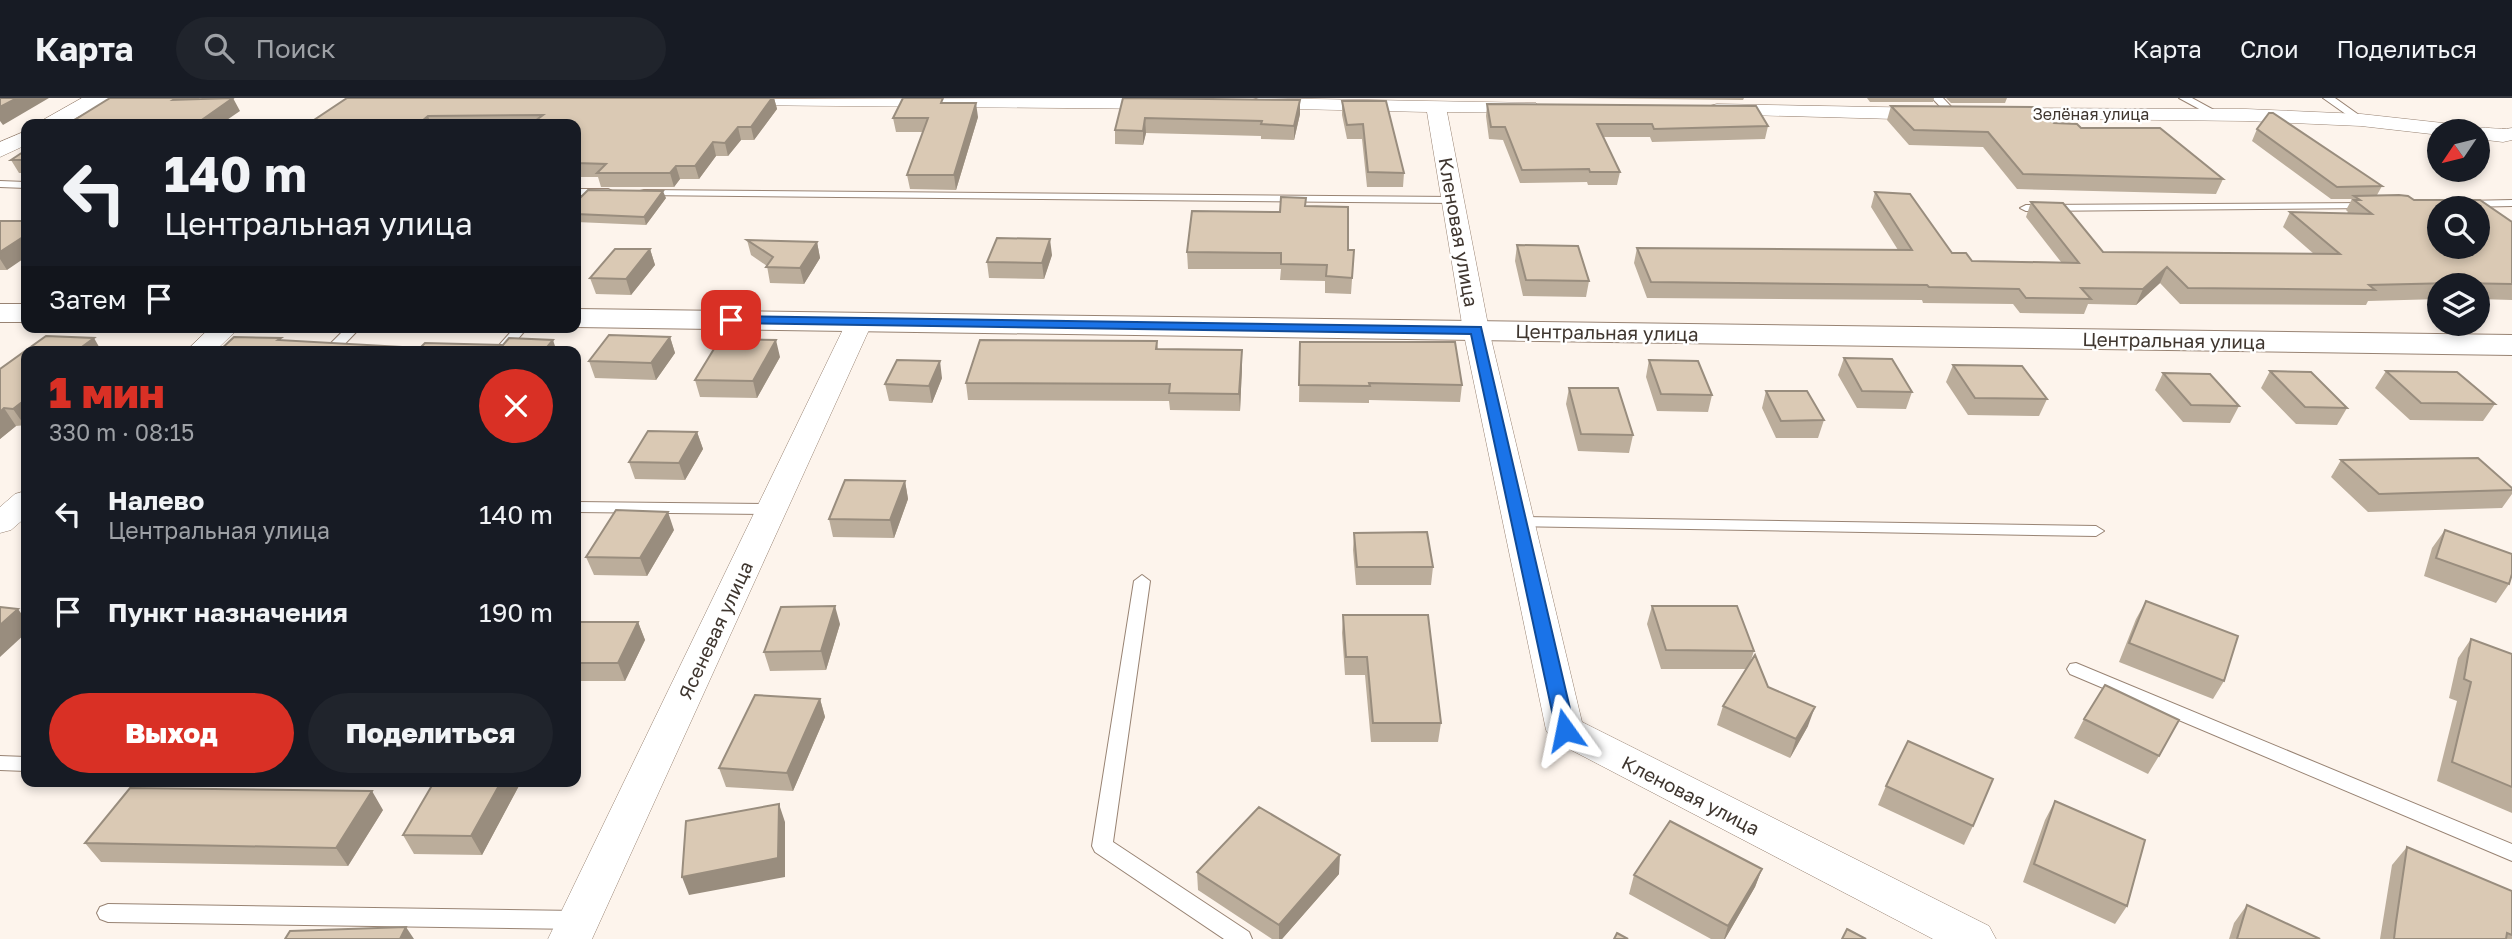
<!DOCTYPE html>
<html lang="ru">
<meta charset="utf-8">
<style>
body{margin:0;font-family:"Golos Text",sans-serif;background:#20242c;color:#f1f3f6;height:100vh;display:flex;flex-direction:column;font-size:26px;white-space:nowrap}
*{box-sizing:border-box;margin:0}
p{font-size:23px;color:#9ea1a6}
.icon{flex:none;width:38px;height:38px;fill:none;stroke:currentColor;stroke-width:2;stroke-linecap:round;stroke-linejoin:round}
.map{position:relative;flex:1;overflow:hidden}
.details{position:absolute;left:21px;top:248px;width:560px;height:441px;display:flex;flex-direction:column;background:#171b24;border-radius:14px;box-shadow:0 4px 10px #0003}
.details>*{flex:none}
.guide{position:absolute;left:21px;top:21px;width:560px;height:214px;border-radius:14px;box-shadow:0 4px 10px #0003;background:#171b24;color:#f1f3f6;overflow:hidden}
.needle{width:46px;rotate:235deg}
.buttons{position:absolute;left:2427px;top:21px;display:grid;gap:14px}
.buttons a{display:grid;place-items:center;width:63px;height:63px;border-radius:50%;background:#171b24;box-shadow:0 4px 10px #0003;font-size:35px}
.pin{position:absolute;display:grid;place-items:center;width:60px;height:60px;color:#fff;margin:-30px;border-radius:14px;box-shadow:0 4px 10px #0006}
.me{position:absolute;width:77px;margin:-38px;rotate:348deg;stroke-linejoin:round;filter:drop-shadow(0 0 5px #0008)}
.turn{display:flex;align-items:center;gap:24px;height:147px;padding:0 28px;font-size:32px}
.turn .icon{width:91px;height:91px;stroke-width:2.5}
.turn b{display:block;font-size:49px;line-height:60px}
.then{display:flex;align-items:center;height:66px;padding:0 28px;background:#0003;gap:14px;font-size:26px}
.round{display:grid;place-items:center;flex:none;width:74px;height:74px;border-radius:37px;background:#20242c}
.summary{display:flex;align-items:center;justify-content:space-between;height:119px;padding:0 28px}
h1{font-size:42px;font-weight:800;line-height:52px;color:#d93025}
.cta{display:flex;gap:14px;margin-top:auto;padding:14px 28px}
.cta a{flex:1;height:80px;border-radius:42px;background:#d93025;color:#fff;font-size:28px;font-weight:800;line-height:80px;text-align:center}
.cta a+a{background:#20242c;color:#f1f3f6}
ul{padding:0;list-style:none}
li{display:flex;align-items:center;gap:21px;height:98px;padding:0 28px}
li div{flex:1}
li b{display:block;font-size:26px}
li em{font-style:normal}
header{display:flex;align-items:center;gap:42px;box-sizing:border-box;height:98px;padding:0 35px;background:#171b24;border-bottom:2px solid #363941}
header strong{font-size:33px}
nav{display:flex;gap:38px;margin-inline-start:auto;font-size:24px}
.search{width:490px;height:63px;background:#20242c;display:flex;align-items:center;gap:18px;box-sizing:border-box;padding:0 24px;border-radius:38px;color:#9ea1a6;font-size:26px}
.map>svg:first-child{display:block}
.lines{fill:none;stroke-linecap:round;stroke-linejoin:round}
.lane-casing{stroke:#988373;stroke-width:2}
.street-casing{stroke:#988373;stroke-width:1}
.secondary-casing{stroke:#988373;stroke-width:2}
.lane{fill:#fff;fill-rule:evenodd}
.street{fill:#fff;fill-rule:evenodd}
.secondary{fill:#fff;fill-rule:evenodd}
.wall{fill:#bbad9b}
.shaded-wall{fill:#998d7e}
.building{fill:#dac9b4;stroke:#998d7e;stroke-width:2;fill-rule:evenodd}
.route{fill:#1a73e8;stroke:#114b97;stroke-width:2}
.labels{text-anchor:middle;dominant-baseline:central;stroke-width:5;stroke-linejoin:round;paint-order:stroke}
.far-street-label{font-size:16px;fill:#3f362f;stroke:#fff}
.street-label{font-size:19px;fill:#3f362f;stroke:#fff}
</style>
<header>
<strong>Карта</strong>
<div class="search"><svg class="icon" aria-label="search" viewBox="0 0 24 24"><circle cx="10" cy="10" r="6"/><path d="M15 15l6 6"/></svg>Поиск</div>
<nav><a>Карта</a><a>Слои</a><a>Поделиться</a></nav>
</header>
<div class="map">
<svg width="2512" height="841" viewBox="0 0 2512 841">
<rect width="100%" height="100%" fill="#fdf4ec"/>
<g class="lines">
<defs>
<path id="lane" d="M1932,0H1943L1958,16L1949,18Z
M2179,0H2192L2223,17L2214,19Z
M2323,0H2335L2366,22L2357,24Z
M0,83L26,84V90L0,89Z
M576,91H608L614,94L608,97H576Z
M644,92L1453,99L1459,102L1453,105L640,97V93Z
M2512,102V108L2465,109L2459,106L2465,103Z
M2370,105L2374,106V110L2026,113L2020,110L2026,107Z
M347,229H361L337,254H322Z
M515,229H528L507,254H493Z
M576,404L772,406L780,411L772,416L576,414Z
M1519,419L2096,428L2104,433L2096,438L1513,428L1511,424Z
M1142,477L1150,483L1113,744L1249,834L1252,841H1224L1095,754L1092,748L1134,483Z
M2076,565L2512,746V763L2070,576L2067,571L2070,566Z
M0,658L26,659V673L0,672Z
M108,806L578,813L586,816L589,822L586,828L578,831L108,824L100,821L97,815L100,809Z"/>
<path id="street" d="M82,0H185L182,4L175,6L99,7L65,26H40L43,22Z
M1169,0L1175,5L1172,9L1165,11L734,7L727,5L724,1Z
M1259,0L1536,5L1539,9L1536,13L1529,15L1447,14L1489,232L1582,624L1989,828L1996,841H1933L1552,642L1546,632L1463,232L1427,14L1252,10L1249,6L1252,2Z
M1717,6L1932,10L1939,12L1942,16L1939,20L1932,22L1710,16L1707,12L1710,8Z
M2001,10L2246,11L2361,16L2461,27L2470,31C2483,27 2498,33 2512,30V42L2503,44L2478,41V33H2440V37L2361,28L2246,23L1994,20L1991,16L1994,12Z
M26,33V47L0,59V44Z
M860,215L869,217L873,223L592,841H548L847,223L851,217Z
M211,229H240L214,254H185Z
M26,393V419L11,432L0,435V409L15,396Z"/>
<path id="secondary" d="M0,206H26V224H0Z
M576,211L2512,237V257L576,229Z"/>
</defs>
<use href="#lane" class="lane-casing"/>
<use href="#street" class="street-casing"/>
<use href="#secondary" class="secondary-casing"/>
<use href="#lane" class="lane"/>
<use href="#street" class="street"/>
<use href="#secondary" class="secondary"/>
</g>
<path class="wall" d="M347,0H774L777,11L754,42H741L728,58H716L699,81H680L674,89H601L598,79H576V26H308Z
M1123,0L1300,2V16L1294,42L1261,41V38L1146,35L1143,47L1115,46V32Z
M1568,0H1744L1743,2Z
M1867,0H1934L1933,4H1870Z
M1946,0H2007L2005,5H1951Z
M1342,3L1404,75L1403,89H1367L1362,41H1347L1342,17Z
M945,5L978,19L956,92L910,91L907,77L923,34H896L893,20Z
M1487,6L1768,28L1765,41L1652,44L1650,39H1603L1620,74L1617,87H1588L1587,84L1520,85L1503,42L1489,41L1486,18Z
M1891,8L2054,25L2223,81L2216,96L2017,91L1983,49L1909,47L1887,22Z
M2257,31L2382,88L2377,97L2414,102L2512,124V202L2478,201V187H2440V201L2368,203L2366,207L2180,206L2160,185L2136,207L2088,206L2084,216L2020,215L2013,206L1923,205L1922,202L1647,200L1634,165L1637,150L1898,152L1871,109L1875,94L1952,155L1972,163L2061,164L2026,119L2031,104L2103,154L2314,156L2283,129L2290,114L2347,115L2348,114L2346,112L2352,101H2331L2252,43Z
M26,52V75H19L11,62Z
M666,100L646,127L576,124V104Z
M1305,108L1348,152H1354L1351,196L1325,195V183L1280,182L1281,171H1188L1187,154L1280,114Z
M0,123L7,172H0Z
M747,142L817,144L820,160L804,186L770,185L767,168L751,157Z
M1517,147L1589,183L1586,199L1523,198L1515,163Z
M650,151L655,167L631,197L596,196L590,180Z
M1052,157L1044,181L989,180L987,164Z
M670,239L675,255L656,282L595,280L589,263Z
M1157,243L1158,251L1242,269L1240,313L1170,312L1169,303L968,302L966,285Z
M1300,244L1462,287L1460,304L1369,302V305L1299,304Z
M26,254V327L16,328L0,341V271Z
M780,259L757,300L700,299L695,282Z
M1844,260L1912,294L1906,311L1857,310L1838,277Z
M1649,262L1712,297L1708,314L1657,313L1646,279Z
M1953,267L2047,301L2039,318L1968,317L1946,284Z
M2270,273L2347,310L2337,327L2296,326L2261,290Z
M2386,273L2495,306L2483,323L2410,322L2375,290Z
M2163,275L2239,308L2230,325L2183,324L2155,292Z
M942,280L932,305L889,303L885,286Z
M1569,290L1633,337L1629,355L1578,353L1566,306Z
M1766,293L1824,322L1818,340H1776L1762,310Z
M697,334L703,351L685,382L635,381L629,364Z
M2341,362L2512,390V396L2502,410L2368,414L2331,379Z
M905,383L908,401L894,440L833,439L829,421Z
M674,432L647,478L594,477L586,459Z
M2445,432L2509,486L2496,505L2424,478L2432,450Z
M1354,435L1433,469L1431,487H1356L1353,452Z
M2146,503L2224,583L2213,601L2119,564L2136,521Z
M1652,508L1754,553L1750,565L1768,589L1808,628L1790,660L1717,627L1723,608L1746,571H1661L1647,526Z
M1343,517L1441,625L1438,644H1371L1365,577H1345L1342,535Z
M576,524H638L645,542L625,583H576Z
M840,526L826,572L770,573L764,554Z
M2471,541L2512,556V715L2437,683L2457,603L2449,600L2458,560Z
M820,601L825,619L793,693L726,689L719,670Z
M2084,621L2159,658L2148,676L2074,640Z
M521,684L482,757L414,756L403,737Z
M1886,688L1973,728L1964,747L1878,707Z
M2055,703L2127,808L2115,826L2023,784L2045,722Z
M383,712L348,768L101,764L85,745Z
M2407,749L2512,793V841H2380L2392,767Z
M1762,771L1755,789L1725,841H1711L1629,796L1634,777Z
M1197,774L1339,776L1282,841H1272L1198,792Z
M2247,807L2320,841H2229L2234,825Z"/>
<path class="shaded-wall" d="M17,0H49L3,27L0,23V9Z
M176,0H200L179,15L173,2Z
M233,0L240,13L221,26H196Z
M772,0H774L777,11L754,42L751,29Z
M1300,2V16L1294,42V28Z
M976,5L978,19L956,92L954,77Z
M428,18L431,26H423L422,23Z
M1145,20L1146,35L1143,47V33Z
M738,29L741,42L728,58L725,45Z
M713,44L716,58L699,81L695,68Z
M676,68L680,81L674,89L670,75Z
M663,93L666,100L646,127L644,119Z
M26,137V159L7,172L0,161V154Z
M1050,141L1052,157L1044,181L1042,165Z
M817,144L820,160L804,186L800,170Z
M650,151L655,167L631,197L626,181Z
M2167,169L2160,185L2136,207L2143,191Z
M670,239L675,255L656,282L651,265Z
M94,240L102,254H75Z
M553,242L557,254H543Z
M776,242L780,259L757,300L753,283Z
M1242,252V269L1240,313L1239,296Z
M940,263L942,280L932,305L929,288Z
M26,301V327L25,328L13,311Z
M4,310L16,328L0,341V314Z
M697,334L703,351L685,382L679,365Z
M905,383L908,401L894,440L890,422Z
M668,414L674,432L647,478L640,460Z
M835,508L840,526L826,572L821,553Z
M18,511L26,522V535L0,559V527Z
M638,524L645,542L625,583L618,565Z
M820,601L825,619L793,693L787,675Z
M1815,609L1808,628L1790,660L1796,641Z
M501,684H521L482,757L471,738Z
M372,693L383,712L348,768L336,750Z
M779,706L785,724V779L689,797L682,779Z
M1340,757L1339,776L1282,841H1279V827Z
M1762,771L1755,789L1725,841H1724L1728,828Z
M406,829L414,841H400Z"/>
<path class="building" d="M0,0H17L0,9Z
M110,0H176L173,2L233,0L196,26H68Z
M347,0H772L751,29H738L725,45L713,44L695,68H676L670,75H597L606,66L576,65V26H531L543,17L428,18L422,23L412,22L407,26H308Z
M903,0H943L941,5H976L954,77H907L928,20H893Z
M1123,0L1300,2L1294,28L1261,26L1262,23L1145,20L1143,33L1115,32Z
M1342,3H1386L1404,75L1368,74L1363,26L1347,27Z
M1487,6L1756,8L1768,28L1654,31L1652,26H1597L1620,74H1590L1589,71L1522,72L1505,29H1491Z
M1891,8L2033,9L2054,25L2077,26L2081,30H2160L2223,81L2023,76L1988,34L1914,32Z
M2269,15H2273L2382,88L2337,89L2257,31Z
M26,52V62H11Z
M588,92L663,93L644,119L576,116V104Z
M1875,94L1910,96L1952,155H1966L1972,163L2079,165L2031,104L2063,105L2103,154L2340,156L2290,114L2372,116L2354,102H2360L2354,98L2399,97L2408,98L2414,102H2480L2512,124V186L2455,185L2369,187L2375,192L2188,190L2167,169L2143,191L2081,190L2091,201L2026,200L2019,191L1929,189L1927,187L1651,184L1637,150L1912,152ZM2440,110H2478V149H2440Z
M1281,99L1306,100L1305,108L1348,109V152H1354L1352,180L1326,178L1327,167L1281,166V155L1187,154L1192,113L1280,114Z
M0,123H26V137L0,154Z
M997,140L1050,141L1042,165L987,164Z
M747,142L817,144L800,170L766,169L773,159Z
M1517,147L1578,148L1589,183L1526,182Z
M615,151H650L626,181L590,180Z
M609,237L670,239L651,265L589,263Z
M46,238L94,240L75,254H26V301L13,311L4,310L0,314V271Z
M234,239L281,240L278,242L420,250L425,245L503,247L509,240L553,242L543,254H218Z
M720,241L776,242L753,283L695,282Z
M980,242L1157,243L1156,251L1242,252L1239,296L1169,295L1170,286L966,285Z
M1300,244H1455L1462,287L1369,285L1370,288L1299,287Z
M1844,260L1892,261L1912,294L1862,293Z
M897,262L940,263L929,288L885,286Z
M1649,262L1698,263L1712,297L1661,296Z
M1953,267L2022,268L2047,301L1975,300Z
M2270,273L2311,274L2347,310L2305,309Z
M2386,273L2457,274L2495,306L2421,305Z
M2163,275L2210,276L2239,308L2191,307Z
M1569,290H1618L1633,337L1581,336Z
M1766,293H1807L1824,322L1781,323Z
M648,333L697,334L679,365L629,364Z
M2478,360L2512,390V392L2379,396L2341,362Z
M845,382L905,383L890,422L829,421Z
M616,412L668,414L640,460L586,459Z
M2445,432L2512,456V476L2509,486L2436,460Z
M1427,434L1433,469H1357L1354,435Z
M2146,503L2238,538L2224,583L2129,545Z
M835,508L821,553L764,554L781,509Z
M1652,508H1737L1754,553L1666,552Z
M0,509L18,511L0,527Z
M1343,517H1428L1441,625H1373L1367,559H1346Z
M576,524H638L618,565H576Z
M2471,541L2512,556V689L2452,664L2471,584L2464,581Z
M1755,557L1768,589L1815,609L1796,641L1723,608Z
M2105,587L2179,622L2159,658L2084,621Z
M755,597L820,601L787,675L719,670Z
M1908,643L1993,681L1973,728L1886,688Z
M434,684H501L471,738L403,737Z
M130,690L372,693L336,750L85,745Z
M2055,703L2145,742L2127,808L2034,766Z
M779,706L778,760L682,779L686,723Z
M1259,709L1340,757L1279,827L1197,774Z
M1670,723L1762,771L1728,828L1634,777Z
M2407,749L2512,793V837L2507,835L2506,841H2394L2396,824Z
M2247,807L2320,841H2237Z
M406,829L400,841H285L290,833Z
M1847,831L1866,841H1842Z
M1617,835L1628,841H1614Z"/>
<path class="route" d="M731,218L1481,229L1575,632L1572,637H1559L1556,632L1471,236L726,225V219Z"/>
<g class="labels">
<g class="far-street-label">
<text x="2091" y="16">Зелёная улица</text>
</g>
<g class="street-label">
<text transform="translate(1459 134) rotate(80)">Кленовая улица</text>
<text transform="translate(1607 234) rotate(1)">Центральная улица</text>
<text transform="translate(2174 242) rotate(1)">Центральная улица</text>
<text transform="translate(715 532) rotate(-65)">Ясеневая улица</text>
<text transform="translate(1691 697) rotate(27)">Кленовая улица</text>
</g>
</g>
</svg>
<div class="buttons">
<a><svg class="needle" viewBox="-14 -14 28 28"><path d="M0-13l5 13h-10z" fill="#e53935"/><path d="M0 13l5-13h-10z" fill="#9ea1a6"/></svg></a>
<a><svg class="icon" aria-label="search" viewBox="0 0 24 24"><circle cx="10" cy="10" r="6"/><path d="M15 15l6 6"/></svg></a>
<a><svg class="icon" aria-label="layers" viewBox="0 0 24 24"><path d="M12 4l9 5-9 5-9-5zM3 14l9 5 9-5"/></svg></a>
</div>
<div class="pin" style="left:731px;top:222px;background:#d93025"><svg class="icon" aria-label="arrive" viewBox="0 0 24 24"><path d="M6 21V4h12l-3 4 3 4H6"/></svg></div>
<svg class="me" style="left:1565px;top:632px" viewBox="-20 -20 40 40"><path d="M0-17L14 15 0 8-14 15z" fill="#1a73e8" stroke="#fff" stroke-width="4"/></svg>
<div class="guide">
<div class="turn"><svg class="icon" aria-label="left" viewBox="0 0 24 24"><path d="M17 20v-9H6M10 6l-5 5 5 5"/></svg><div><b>140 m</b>Центральная улица</div></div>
<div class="then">Затем<svg class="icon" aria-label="arrive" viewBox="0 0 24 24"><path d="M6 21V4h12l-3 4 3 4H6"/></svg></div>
</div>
<section class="details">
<div class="summary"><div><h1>1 мин</h1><p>330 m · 08:15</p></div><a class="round" style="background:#d93025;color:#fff"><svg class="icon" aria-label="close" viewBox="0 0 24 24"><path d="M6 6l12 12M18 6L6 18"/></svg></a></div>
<ul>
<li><svg class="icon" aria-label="left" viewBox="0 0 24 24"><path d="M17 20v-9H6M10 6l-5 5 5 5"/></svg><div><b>Налево</b><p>Центральная улица</p></div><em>140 m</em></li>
<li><svg class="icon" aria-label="arrive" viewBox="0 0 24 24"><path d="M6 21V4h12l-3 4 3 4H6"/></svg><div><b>Пункт назначения</b></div><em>190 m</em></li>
</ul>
<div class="cta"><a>Выход</a><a>Поделиться</a></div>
</section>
</div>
